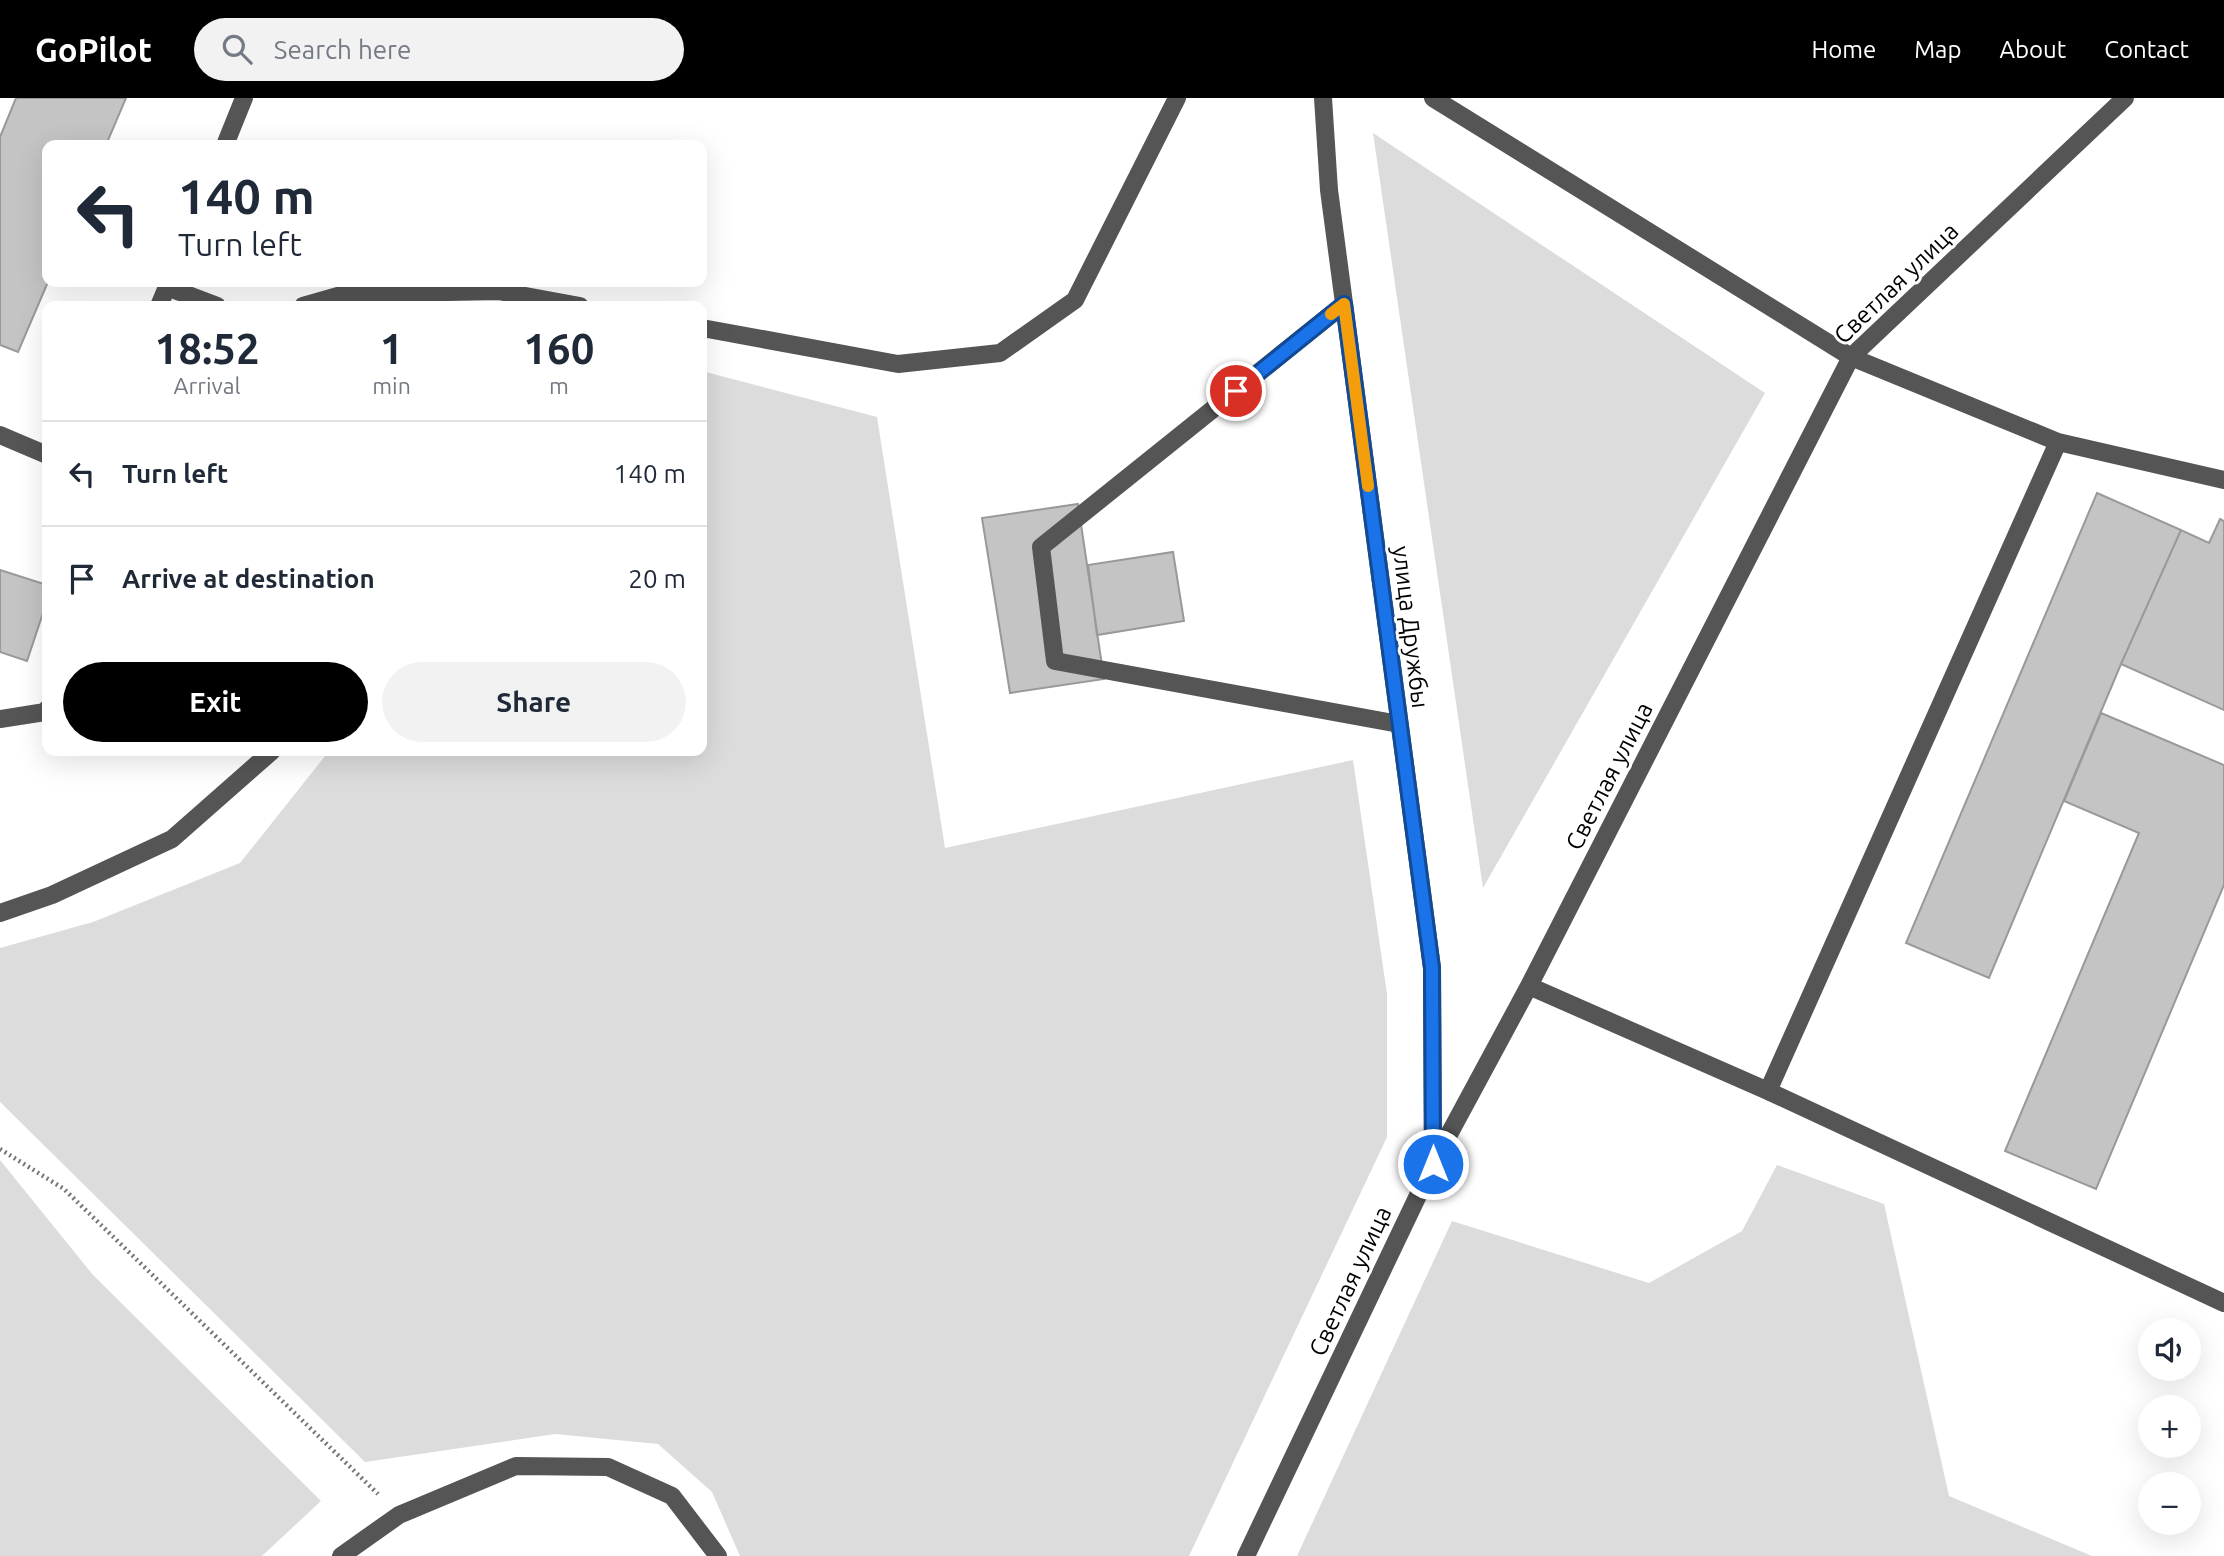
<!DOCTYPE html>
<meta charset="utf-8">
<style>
body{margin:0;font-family:Ubuntu,sans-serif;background:#f2f2f3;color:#1f2937;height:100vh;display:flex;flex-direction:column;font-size:26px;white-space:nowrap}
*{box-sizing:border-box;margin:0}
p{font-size:23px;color:#747a83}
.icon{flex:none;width:38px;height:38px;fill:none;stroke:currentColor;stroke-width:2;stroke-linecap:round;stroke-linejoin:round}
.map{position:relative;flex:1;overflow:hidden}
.panel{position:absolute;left:42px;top:203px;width:665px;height:455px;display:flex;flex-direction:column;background:#fff;border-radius:14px;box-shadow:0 7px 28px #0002}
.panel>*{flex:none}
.guide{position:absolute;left:42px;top:42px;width:665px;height:147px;border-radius:14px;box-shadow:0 7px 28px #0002;background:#fff;color:#1f2937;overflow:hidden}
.buttons{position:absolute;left:2138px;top:1220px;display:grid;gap:14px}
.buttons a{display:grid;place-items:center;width:63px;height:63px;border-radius:50%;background:#fff;box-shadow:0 7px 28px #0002;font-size:35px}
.pin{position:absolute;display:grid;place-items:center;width:60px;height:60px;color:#fff;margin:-30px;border:4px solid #fff;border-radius:50%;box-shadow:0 2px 7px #0007}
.me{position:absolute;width:77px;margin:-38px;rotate:0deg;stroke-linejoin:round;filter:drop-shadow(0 0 5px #0008)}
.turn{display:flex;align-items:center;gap:24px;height:147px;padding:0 21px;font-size:32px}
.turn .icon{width:91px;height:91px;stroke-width:2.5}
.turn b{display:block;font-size:49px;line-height:60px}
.eta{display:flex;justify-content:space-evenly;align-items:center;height:119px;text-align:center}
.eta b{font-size:42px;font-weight:700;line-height:49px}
.action{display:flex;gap:14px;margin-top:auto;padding:14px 21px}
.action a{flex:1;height:80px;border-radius:42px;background:#000;color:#fff;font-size:28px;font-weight:700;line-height:80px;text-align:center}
.action a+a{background:#f2f2f3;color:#1f2937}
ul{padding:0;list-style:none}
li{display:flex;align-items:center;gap:21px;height:105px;padding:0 21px;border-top:2px solid #e0e1e3}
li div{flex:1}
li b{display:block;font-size:26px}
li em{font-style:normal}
header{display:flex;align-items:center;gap:42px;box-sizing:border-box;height:98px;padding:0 35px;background:#000;color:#fff}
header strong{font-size:33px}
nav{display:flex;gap:38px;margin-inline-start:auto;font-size:24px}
.search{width:490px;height:63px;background:#f2f2f3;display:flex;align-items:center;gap:18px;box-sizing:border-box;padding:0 24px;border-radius:38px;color:#747a83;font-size:26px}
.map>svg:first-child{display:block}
.green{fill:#dcdcdc}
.building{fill:#c4c4c4;stroke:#999;stroke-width:2}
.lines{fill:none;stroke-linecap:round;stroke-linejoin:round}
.path{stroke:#777;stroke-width:4.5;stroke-dasharray:2 3.5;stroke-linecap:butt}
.minor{stroke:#555;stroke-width:18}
.route-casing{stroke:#114b97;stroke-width:18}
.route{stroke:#1a73e8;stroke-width:12}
.slow{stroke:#f59e0b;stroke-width:12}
.labels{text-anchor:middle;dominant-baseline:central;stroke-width:6;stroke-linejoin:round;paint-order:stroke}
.street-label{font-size:24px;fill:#000;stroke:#fff}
</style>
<header>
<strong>GoPilot</strong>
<div class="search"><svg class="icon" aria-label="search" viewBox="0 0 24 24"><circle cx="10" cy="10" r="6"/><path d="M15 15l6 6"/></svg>Search here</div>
<nav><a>Home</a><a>Map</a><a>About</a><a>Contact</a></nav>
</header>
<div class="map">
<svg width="2224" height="1458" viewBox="0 0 2224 1458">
<rect width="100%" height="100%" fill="#fff"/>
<path class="green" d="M1373,35L1765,295L1483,790Z
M702,273L877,319L945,750L1353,662L1387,896V1039L1189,1458H740L712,1394L658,1346L555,1336L365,1364L0,1004V850L93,824L240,765L329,653H702Z
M0,1062L93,1177L321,1403L262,1458H0Z
M1777,1067L1884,1106L1949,1398L2092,1458H1297L1452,1123L1649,1185L1742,1133Z"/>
<path class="building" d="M16,0H126L106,47H47L48,184L18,254L0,247V39Z
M2097,395L2181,432L2121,566L1989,880L1906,845Z
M1078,406L1104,581L1010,595L982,420Z
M2220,421L2224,423V612L2121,566L2181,432L2209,445Z
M1173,454L1184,523L1097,537L1088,467Z
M0,472L47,487V503L27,563L0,554Z
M2101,615L2224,667V787L2096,1091L2005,1053L2139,735L2064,703Z"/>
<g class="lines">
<path class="path" d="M0,1051L64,1091L378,1396"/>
<path class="minor" d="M1323,0L1329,92L1432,870L1433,1064
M1433,0L1851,259L2058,344L1768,993L1529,888
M225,47L244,0
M1344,206L1041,449L1055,563L1399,626
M159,208L167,189L217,208
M303,208L345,196L498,193L580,208
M702,230L898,266L1000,255L1075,202L1177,0
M0,337L47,357
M2058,344L2224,382
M0,621L45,614L47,611
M0,815L52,797L172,741L272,653
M1768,993L2224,1205
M341,1458L399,1417L516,1368L608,1369L672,1398L718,1458
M1246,1458L1433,1066L1529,888L1851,259L2125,0"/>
</g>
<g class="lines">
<defs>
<path id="route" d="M1236,293L1344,206L1432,870L1433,1066"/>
</defs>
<use href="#route" class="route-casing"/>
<use href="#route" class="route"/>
<path class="slow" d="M1331,216L1344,206L1368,388"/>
</g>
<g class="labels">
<g class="street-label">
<text transform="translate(1896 185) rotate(-44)">Светлая улица</text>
<text transform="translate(1411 529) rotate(83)">улица Дружбы</text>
<text transform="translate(1609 678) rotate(-63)">Светлая улица</text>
<text transform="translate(1350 1183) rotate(-65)">Светлая улица</text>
</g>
</g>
</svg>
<div class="buttons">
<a><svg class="icon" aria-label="sound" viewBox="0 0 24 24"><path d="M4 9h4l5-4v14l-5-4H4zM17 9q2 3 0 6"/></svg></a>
<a>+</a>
<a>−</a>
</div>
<div class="pin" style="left:1236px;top:293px;background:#d93025"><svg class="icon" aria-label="arrive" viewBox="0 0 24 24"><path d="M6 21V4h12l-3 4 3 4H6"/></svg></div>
<svg class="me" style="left:1433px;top:1066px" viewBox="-20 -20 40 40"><circle r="17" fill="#1a73e8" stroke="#fff" stroke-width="3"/><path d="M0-11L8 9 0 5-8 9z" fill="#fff"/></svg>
<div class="guide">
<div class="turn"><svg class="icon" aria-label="left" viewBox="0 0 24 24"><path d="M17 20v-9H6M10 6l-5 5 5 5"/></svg><div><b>140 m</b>Turn left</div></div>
</div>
<section class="panel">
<div class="eta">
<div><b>18:52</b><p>Arrival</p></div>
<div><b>1</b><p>min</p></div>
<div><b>160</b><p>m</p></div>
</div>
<ul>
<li><svg class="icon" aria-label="left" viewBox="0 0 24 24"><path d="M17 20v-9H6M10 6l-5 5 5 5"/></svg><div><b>Turn left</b></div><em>140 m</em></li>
<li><svg class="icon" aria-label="arrive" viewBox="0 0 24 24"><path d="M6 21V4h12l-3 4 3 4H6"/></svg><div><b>Arrive at destination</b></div><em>20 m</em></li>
</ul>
<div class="action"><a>Exit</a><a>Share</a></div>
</section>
</div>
